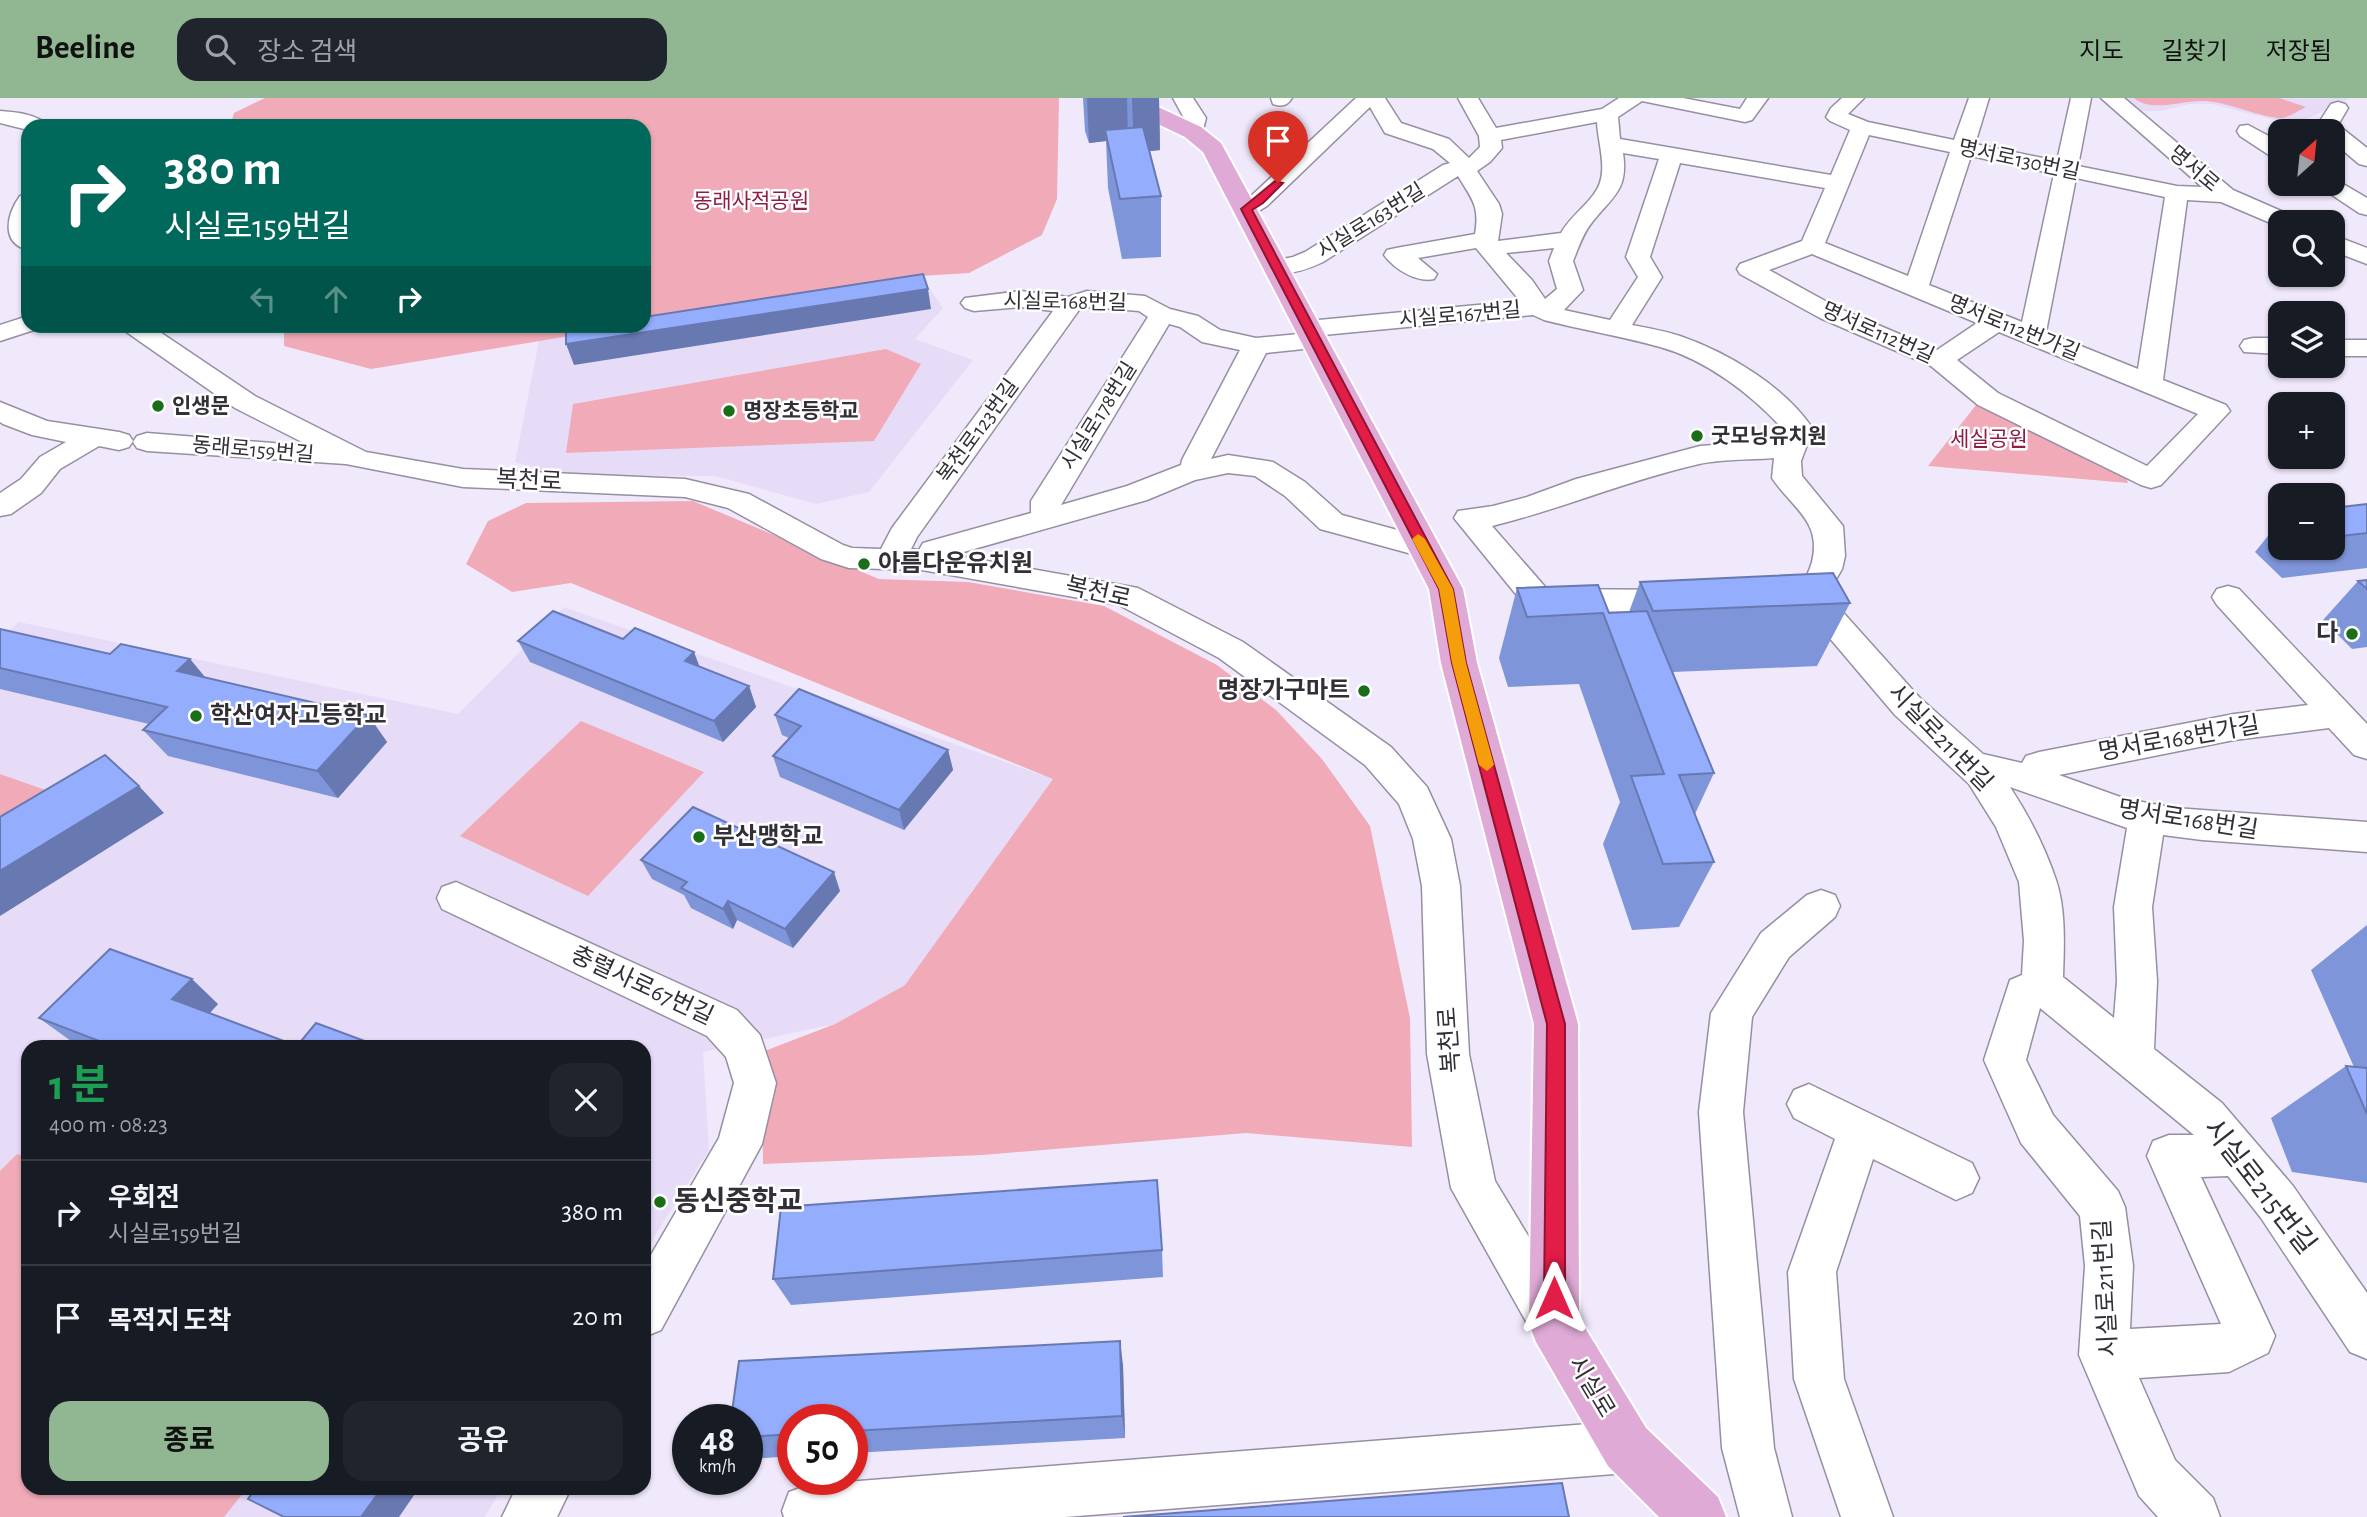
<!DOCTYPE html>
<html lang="ko">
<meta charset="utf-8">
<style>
body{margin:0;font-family:"Alegreya Sans","Noto Sans KR",sans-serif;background:#20242c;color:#f1f3f6;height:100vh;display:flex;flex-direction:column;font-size:26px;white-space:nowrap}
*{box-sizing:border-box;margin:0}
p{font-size:23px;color:#9ea1a6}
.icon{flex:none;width:38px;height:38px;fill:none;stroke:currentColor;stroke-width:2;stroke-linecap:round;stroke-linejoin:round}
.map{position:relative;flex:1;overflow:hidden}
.sheet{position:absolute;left:21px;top:942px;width:630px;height:455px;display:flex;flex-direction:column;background:#171b24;border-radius:21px;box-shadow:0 2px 5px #0004}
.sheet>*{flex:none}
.banner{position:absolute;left:21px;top:21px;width:630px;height:214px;border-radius:21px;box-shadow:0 2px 5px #0004;background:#00695c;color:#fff;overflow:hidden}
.needle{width:46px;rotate:27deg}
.tools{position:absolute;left:2268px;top:21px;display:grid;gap:14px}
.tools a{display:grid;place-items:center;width:77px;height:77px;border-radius:14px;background:#171b24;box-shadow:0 2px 5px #0004;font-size:35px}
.speed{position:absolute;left:672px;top:1306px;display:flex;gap:14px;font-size:35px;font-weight:700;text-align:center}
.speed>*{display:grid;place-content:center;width:91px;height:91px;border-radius:50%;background:#171b24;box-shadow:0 2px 5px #0004;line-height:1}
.speed small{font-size:18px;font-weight:400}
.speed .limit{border:10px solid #d22;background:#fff;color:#111}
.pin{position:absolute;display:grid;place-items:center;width:60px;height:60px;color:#fff;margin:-72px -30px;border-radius:50% 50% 50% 0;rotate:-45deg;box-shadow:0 0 7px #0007}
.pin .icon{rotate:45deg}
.me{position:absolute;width:77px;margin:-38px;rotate:0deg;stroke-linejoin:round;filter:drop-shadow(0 0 5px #0008)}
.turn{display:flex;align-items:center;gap:24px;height:147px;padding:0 28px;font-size:32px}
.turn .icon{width:91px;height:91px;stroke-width:2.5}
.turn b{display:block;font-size:49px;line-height:60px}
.lanes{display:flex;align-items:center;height:66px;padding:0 28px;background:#0003;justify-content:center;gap:35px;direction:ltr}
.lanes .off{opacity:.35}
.round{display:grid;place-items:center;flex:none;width:74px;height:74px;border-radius:21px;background:#20242c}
.summary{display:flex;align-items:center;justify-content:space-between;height:119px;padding:0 28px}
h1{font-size:42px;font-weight:700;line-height:52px;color:#1e9e55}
.cta{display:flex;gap:14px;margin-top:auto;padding:14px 28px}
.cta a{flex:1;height:80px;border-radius:21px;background:#90b792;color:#111;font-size:28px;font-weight:700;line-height:80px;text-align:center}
.cta a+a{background:#20242c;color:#f1f3f6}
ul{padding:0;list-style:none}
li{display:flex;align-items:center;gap:21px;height:105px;padding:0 28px;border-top:2px solid #363941}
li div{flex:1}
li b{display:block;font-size:26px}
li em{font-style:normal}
header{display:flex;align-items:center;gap:42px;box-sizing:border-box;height:98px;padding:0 35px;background:#90b792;color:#111}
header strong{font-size:33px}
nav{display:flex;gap:38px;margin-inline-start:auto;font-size:24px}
.search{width:490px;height:63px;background:#20242c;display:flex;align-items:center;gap:18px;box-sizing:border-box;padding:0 24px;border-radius:21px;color:#9ea1a6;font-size:26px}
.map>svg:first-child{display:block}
.built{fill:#e6dcf7}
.green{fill:#f1abb8}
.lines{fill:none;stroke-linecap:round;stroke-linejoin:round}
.minor-casing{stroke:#968fa1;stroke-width:3}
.major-casing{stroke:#fff;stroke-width:4}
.minor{fill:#fff;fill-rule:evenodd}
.major{fill:#dfaad5;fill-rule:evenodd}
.wall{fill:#7f95da}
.shaded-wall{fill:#6879b1}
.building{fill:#94adfd;stroke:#6879b1;stroke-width:2}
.route{fill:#e11d48;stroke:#92132f;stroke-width:2}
.slow{fill:#f59e0b}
.poi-dot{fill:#196e17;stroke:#fff;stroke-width:2.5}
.labels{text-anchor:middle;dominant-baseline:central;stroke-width:5;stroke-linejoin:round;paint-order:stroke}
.far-street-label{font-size:21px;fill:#322f37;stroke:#fff}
.far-park-label{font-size:21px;fill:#8e1d43;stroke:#fff}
.far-poi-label{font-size:21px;font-weight:bold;fill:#322f37;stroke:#fff;text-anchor:start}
.street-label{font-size:24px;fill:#322f37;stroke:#fff}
.poi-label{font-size:24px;font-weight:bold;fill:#322f37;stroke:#fff;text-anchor:start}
.near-street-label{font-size:28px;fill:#322f37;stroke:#fff}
.near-poi-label{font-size:28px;font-weight:bold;fill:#322f37;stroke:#fff;text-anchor:start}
</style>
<header>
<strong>Beeline</strong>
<div class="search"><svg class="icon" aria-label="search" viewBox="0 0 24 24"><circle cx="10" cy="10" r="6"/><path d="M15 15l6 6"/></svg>장소 검색</div>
<nav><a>지도</a><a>길찾기</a><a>저장됨</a></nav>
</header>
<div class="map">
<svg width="2367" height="1419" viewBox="0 0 2367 1419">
<rect width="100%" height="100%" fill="#f0e9fc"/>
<path class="built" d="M2125,0H2351L2294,27L2212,6H2190L2160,13H2141Z
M921,178L943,210L915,241L973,262L869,394L816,406L715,378L558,377L515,364L539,243L644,228Z
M564,509L1054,681L905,887L835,926L703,954L709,1052L644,1155V948H28V1390H502L485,1419H0V540L19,524L458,616Z"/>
<path class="green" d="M265,0H1059L1057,101L1042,137L969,175L921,178L644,225V28H230L234,15Z
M2134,0H2279L2306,9C2298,13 2288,20 2280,20C2258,19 2229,4 2204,3C2182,2 2152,15 2134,0Z
M284,228H630L371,271L284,248Z
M886,251L921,266L874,343L566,355L573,306Z
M1976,307L1998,310L2125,375L2128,385L1928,368Z
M693,403L879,481L968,484L1104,508L1217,567L1276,612L1322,661L1370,728L1410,920L1412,1049L1246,1035L983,1057L763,1066L762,954L835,926L905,887L1053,681L571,485L512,494L466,466L488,423L526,405Z
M581,623L704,674L588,798L460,738Z
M0,676L57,696L0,735Z
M17,1056L28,1060V1390H247L224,1419H0V1073Z"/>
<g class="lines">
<defs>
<path id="minor" d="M1173,0H1193L1206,20L1201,39H1185L1182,34L1184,20Z
M1271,0H1292C1287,8 1282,9 1273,6Z
M1356,0H1385L1401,25L1449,41L1469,60L1480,49L1479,38L1458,0H1478L1496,30L1602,11L1619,0H1683L1740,11L1747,0H1768L1752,22L1745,24L1642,3L1618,19L1620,41L1831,77L1850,32L1830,23L1826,19L1831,10L1842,0H1864L1848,16L1868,24L1954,42L1969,0H1989L1975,46L2057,63L2071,0H2091L2078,68L2177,88L2202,89L2101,0H2124L2233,92L2295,119L2299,124H2280V129L2221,104L2187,102L2163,282L2226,307L2230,313L2161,387L2151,390L2141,387L1978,307L1931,268L1820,220L1740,176L1737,171L1740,166L1802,143L1825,90L1680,65L1650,159L1662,179L1632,227C1648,230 1665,233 1680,238C1729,255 1784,288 1813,331L1801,363L1802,378L1843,428L1845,458L1842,471L1831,490V501L1919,599L1983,656L2022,665L2026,658L2039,654L2234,616L2308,607L2217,507L2212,499L2217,491L2228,488L2239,491L2367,626V661L2354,657L2329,630L2234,642L2059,677L2126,701L2175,710L2367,724V754L2202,742L2163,737L2152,809L2157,883L2154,951L2222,1005L2293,1088L2367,1195V1261L2350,1254L2261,1120L2228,1078L2201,1079L2275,1238L2268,1255L2229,1274L2139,1280L2175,1362L2213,1400L2220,1419H2158L2139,1398L2079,1257L2085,1168L2080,1118L2021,1045L1984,962L2010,882L2022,877L2024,843L2019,784L1996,729L1969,686L1895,617L1799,504C1799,488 1808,479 1812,464C1822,423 1792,410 1772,380L1774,360C1749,362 1722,361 1699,366C1628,382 1562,411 1492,428L1547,491L1684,492L1695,495L1700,503L1695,511L1684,514L1538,513L1527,510L1454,420L1458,413L1493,408L1527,399L1576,381L1700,348L1781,342L1784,332C1752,297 1707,262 1660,249C1621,238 1583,232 1544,222L1533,217L1323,237L1327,243L1323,249L1266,255L1211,361L1228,357L1273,364L1305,384L1342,417L1434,442L1438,449L1434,456L1423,459L1320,431L1285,398L1255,378L1228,375L1195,382L1147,402L953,457L1138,490L1243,544L1391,649L1427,689L1451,741L1460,788L1469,956L1495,1083L1571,1209L1578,1226L1571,1243L1554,1250L1537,1243L1451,1090L1427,956L1422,788L1413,741L1399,706L1365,667L1219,560L1119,507L922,472L849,470L821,461L728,410L685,399L463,389L346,366L147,353L137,350L133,344L137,338L147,335L310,348L235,310L125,233L121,228H151L255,298L366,354L463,371L685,381L749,396L843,447L852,450L881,451L892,430L1053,213L1021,209L974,213L965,210L961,205L965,200L1021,193L1068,199L1087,193L1145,198L1170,211L1198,218L1220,232L1256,240L1299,236L1295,231L1299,225L1308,223L1520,203L1476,150L1418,160L1437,176L1434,181C1417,185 1394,171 1384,157L1387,152L1396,150L1475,136C1480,108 1472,101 1458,78L1323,164C1306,172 1286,179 1267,174L1264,169L1267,164L1293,159L1305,154L1443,67L1450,65L1433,51L1385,35L1370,9L1267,108L1254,116H1238L1234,111L1251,98ZM1597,24C1598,47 1610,76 1594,96C1584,110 1570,119 1561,135L1498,143L1502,116L1499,106L1477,73L1490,64L1502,50L1501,42ZM1869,37L1950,54L1908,178L1825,145ZM1623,55L1659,61L1626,159L1638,179L1610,222L1564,212L1583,192L1573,163C1578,151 1582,138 1590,127C1610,100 1629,94 1623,55ZM1971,58L2054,76L2022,224L1929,187ZM2076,80L2165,99L2138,271L2046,234ZM1554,150L1549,163L1557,191L1545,201L1532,182L1506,155ZM1812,156L1977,225L1937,252L1838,210L1769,172ZM1089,209L1139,213L1148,219L1031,403V415L923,445L919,452L911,451L917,439L1079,212ZM1169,226L1180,229L1202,244L1240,252L1182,362L1181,367L1127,388L1061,407ZM1999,234L2198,316L2147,368L1998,295L1957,262ZM2010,689L2127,730L2114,809L2117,883L2114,920L2063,879C2064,849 2066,811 2056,782C2045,749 2029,718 2010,689ZM2040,910L2194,1037H2169L2153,1043L2147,1058L2221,1226L2130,1231L2133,1168L2125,1109L2118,1093L2053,1017L2026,962Z
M2338,4L2345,6L2348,10L2338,27L2367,50V68L2359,66L2333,44V33H2319L2316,29L2331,6Z
M0,13C15,14 38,16 48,28H28V32L0,25Z
M2248,27L2280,44V61L2272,59L2240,38L2237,33L2240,28Z
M2333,80L2367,100V117L2359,115L2323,91L2320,86H2333Z
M28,96V152C0,145 7,116 20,98Z
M2333,137L2367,150V166L2333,153Z
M28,218V228H40L37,231L0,243V227Z
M2253,240H2280V256L2244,254L2240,248L2244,242Z
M2333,242H2367V258H2333Z
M0,304L47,323L119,334L129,337L133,343L129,349L119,352L99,348L60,371L41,395L11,416L0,418V395L21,381L40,359L66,344L32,337L3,326L0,324Z
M456,784L737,912L760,937L776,985L762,1046L661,1232L644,1239V1169L719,1040L734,985L726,959L707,938L442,811L437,800L442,789Z
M1821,792L1835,797L1840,808L1835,819L1789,859L1752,919L1743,1014L1774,1350L1792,1419H1740L1722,1350L1699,1014L1711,915L1761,835L1807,797Z
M1809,986L1972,1065L1979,1080L1972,1095L1956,1102L1873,1061L1836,1174L1844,1281L1893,1419H1841L1794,1281L1788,1174L1835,1041L1794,1020L1787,1006L1794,992Z
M1627,1323L1645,1331L1653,1349L1645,1367L1627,1375L1065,1419H784L782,1413L789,1394L808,1387Z
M516,1390H571L557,1419H502Z"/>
<path id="major" d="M1111,0H1139L1201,29L1221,45L1463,491L1477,565L1578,926L1579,1220L1646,1330L1718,1399L1726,1419H1659L1608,1368L1536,1244L1529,1226L1534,926L1441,565L1429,491L1203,54L1185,39L1114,5Z"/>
</defs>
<use href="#minor" class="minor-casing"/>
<use href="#major" class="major-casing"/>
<use href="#minor" class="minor"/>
<use href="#major" class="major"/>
</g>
<path class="wall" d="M1083,0H1159L1160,52L1149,53L1161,98V159L1122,161L1108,90L1106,43L1089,45L1085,33Z
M2367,406V470L2282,480L2255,454L2280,423V450H2333V410Z
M2367,482V549L2352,551L2323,522L2358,483Z
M1640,484L1850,505L1817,568L1673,574L1714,675L1695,716L1714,764L1679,829L1632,832L1603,746L1620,704L1579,586L1508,589L1499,560L1517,490L1609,515L1629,514Z
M0,531L110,556L190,561L205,579L368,617L387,644L338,700L168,658L143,632L149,626L0,591Z
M623,541L700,569L749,588L756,609L723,644L530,564L518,543Z
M775,617L948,652L953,672L904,732L780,679L773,658L789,640L782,637Z
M641,762L840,793L793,850L737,822L733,831L691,810L684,797L652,781Z
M2367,827V1085L2292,1074L2271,1020L2346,968L2354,969L2311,872Z
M218,906L210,915L297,948H378H84L71,943L39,920Z
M1162,1152L1163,1179L791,1207L773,1181Z
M1123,1267L1125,1340L852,1355V1321H793V1358L750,1361L747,1359V1321Z"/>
<path class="shaded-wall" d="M1087,0H1127L1128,41L1105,32L1106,43L1089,45Z
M1132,0H1159L1160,52L1134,55Z
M928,191L931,211L574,267L566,246Z
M694,554L702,575L685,563Z
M190,561L212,588L177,573Z
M749,588L756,609L723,644L714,623Z
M368,617L387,644L338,700L317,673Z
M948,652L953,672L904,732L899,712Z
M139,688L164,715L0,818V773Z
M834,774L840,793L793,850L785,831Z
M728,803L737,822L733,831L723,811Z
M192,881L218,906L200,925L172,901Z
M1120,1243L1123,1267L1125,1340L1122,1318Z
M382,1390H419L399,1419H361Z"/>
<path class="building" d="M1143,29L1161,98L1120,101L1105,32Z
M923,176L928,191L566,246V230L585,228H644V219Z
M2367,406V435L2333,439V410Z
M1833,475L1850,505L1653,513L1640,484Z
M2367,482V491L2358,483Z
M1598,487L1609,515L1647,513L1714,675L1679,677L1714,764L1663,766L1631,678L1664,676L1603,515L1527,519L1517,490Z
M553,513L623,541L635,530L694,554L685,563L749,588L714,623L518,543Z
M0,531L110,556L121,546L190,561L177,573L368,617L317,673L143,632L167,609L0,570Z
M799,591L948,652L899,712L773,658L801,628L775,617Z
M105,657L139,688L0,773V719Z
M693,709L834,774L785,831L728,803L723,811L681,790L687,784L641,762Z
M110,851L192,881L172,901L297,948L316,925L378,948H112L39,920Z
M2346,968L2367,970V1016Z
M1157,1082L1162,1152L773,1181L781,1109Z
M1120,1243L1122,1318L852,1333V1321H793V1336L747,1339V1321H731L739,1263Z
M1562,1385L1569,1419H1123Z
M256,1390H382L361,1419H284L248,1401Z"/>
<path class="route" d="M1275,83L1283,85L1263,105L1252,112L1453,491L1466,565L1565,926V1200L1561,1207L1554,1210L1547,1207L1544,1200L1547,926L1452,565L1439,491L1241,111Z"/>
<path class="slow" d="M1418,436L1425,441L1453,491L1466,565L1494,667L1487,673L1479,667L1452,565L1439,491L1412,441Z"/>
<g class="poi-dot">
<circle cx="158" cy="308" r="7"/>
<circle cx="729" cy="313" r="7"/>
<circle cx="1697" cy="338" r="7"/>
<circle cx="864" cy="466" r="7"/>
<circle cx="2352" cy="536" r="7"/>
<circle cx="1364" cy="593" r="7"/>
<circle cx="196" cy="618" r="7"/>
<circle cx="699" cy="739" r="7"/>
<circle cx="660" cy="1104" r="7"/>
</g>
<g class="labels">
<g class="far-street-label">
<text transform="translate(2019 62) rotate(12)">명서로130번길</text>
<text transform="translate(2194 71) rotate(40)">명서로</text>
<text transform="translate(1371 123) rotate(-32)">시실로163번길</text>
<text transform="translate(1065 204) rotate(1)">시실로168번길</text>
<text transform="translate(1460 217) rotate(-5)">시실로167번길</text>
<text transform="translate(2014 230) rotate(22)">명서로112번가길</text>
<text transform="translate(1878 235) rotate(24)">명서로112번길</text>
<text transform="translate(1099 318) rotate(-58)">시실로178번길</text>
<text transform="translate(978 333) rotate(-54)">복천로123번길</text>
<text transform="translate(253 352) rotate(5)">동래로159번길</text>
</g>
<g class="far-park-label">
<text x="751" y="103">동래사적공원</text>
<text x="1989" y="341">세실공원</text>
</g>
<g class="far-poi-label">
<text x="172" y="308">인생문</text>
<text x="743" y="313">명장초등학교</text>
<text x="1711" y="338">굿모닝유치원</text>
</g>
<g class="street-label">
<text transform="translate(529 383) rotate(3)">복천로</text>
<text transform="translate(1098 495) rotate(13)">복천로</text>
<text transform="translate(1940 640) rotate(46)">시실로211번길</text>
<text transform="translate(2179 641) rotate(-10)">명서로168번가길</text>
<text transform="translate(2188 722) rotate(9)">명서로168번길</text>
<text transform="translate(642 888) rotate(25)">충렬사로67번길</text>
<text transform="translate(1450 942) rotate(-94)">복천로</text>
<text transform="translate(2106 1190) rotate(-93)">시실로211번길</text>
<text transform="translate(1591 1289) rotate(59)">시실로</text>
</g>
<g class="poi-label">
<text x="878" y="466">아름다운유치원</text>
<text x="2338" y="536" text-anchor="end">다</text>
<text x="1350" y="593" text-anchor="end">명장가구마트</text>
<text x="210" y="618">학산여자고등학교</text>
<text x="713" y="739">부산맹학교</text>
</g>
<g class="near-street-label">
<text transform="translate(2259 1089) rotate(52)">시실로215번길</text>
</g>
<g class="near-poi-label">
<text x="674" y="1104">동신중학교</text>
</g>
</g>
</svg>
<div class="tools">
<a><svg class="needle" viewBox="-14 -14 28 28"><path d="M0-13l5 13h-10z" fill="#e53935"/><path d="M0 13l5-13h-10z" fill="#9ea1a6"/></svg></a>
<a><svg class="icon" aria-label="search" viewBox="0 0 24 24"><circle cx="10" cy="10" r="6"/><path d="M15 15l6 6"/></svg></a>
<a><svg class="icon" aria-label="layers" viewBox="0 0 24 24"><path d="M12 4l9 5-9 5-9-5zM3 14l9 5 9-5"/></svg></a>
<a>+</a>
<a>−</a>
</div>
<div class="speed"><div>48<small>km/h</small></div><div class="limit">50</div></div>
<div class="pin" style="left:1278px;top:85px;background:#d93025"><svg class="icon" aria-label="arrive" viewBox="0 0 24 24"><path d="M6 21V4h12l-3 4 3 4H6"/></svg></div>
<svg class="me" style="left:1554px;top:1200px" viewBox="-20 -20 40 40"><path d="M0-17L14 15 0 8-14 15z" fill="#e11d48" stroke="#fff" stroke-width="4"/></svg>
<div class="banner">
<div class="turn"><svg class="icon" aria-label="right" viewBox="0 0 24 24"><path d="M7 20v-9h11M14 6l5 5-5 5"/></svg><div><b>380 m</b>시실로159번길</div></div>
<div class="lanes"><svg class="icon off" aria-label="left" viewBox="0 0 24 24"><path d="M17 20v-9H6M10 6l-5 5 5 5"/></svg><svg class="icon off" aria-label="ahead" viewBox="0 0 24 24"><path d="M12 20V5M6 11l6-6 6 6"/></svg><svg class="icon" aria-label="right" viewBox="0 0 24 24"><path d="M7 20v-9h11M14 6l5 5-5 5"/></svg></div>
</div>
<section class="sheet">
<div class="summary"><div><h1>1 분</h1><p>400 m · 08:23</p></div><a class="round"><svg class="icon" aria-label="close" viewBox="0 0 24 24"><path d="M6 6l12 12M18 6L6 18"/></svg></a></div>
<ul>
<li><svg class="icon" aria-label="right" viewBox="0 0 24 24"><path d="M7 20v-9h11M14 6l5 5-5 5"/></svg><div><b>우회전</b><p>시실로159번길</p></div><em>380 m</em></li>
<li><svg class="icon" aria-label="arrive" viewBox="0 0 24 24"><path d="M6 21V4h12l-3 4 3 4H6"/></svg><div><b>목적지 도착</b></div><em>20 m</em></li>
</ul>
<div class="cta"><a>종료</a><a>공유</a></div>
</section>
</div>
